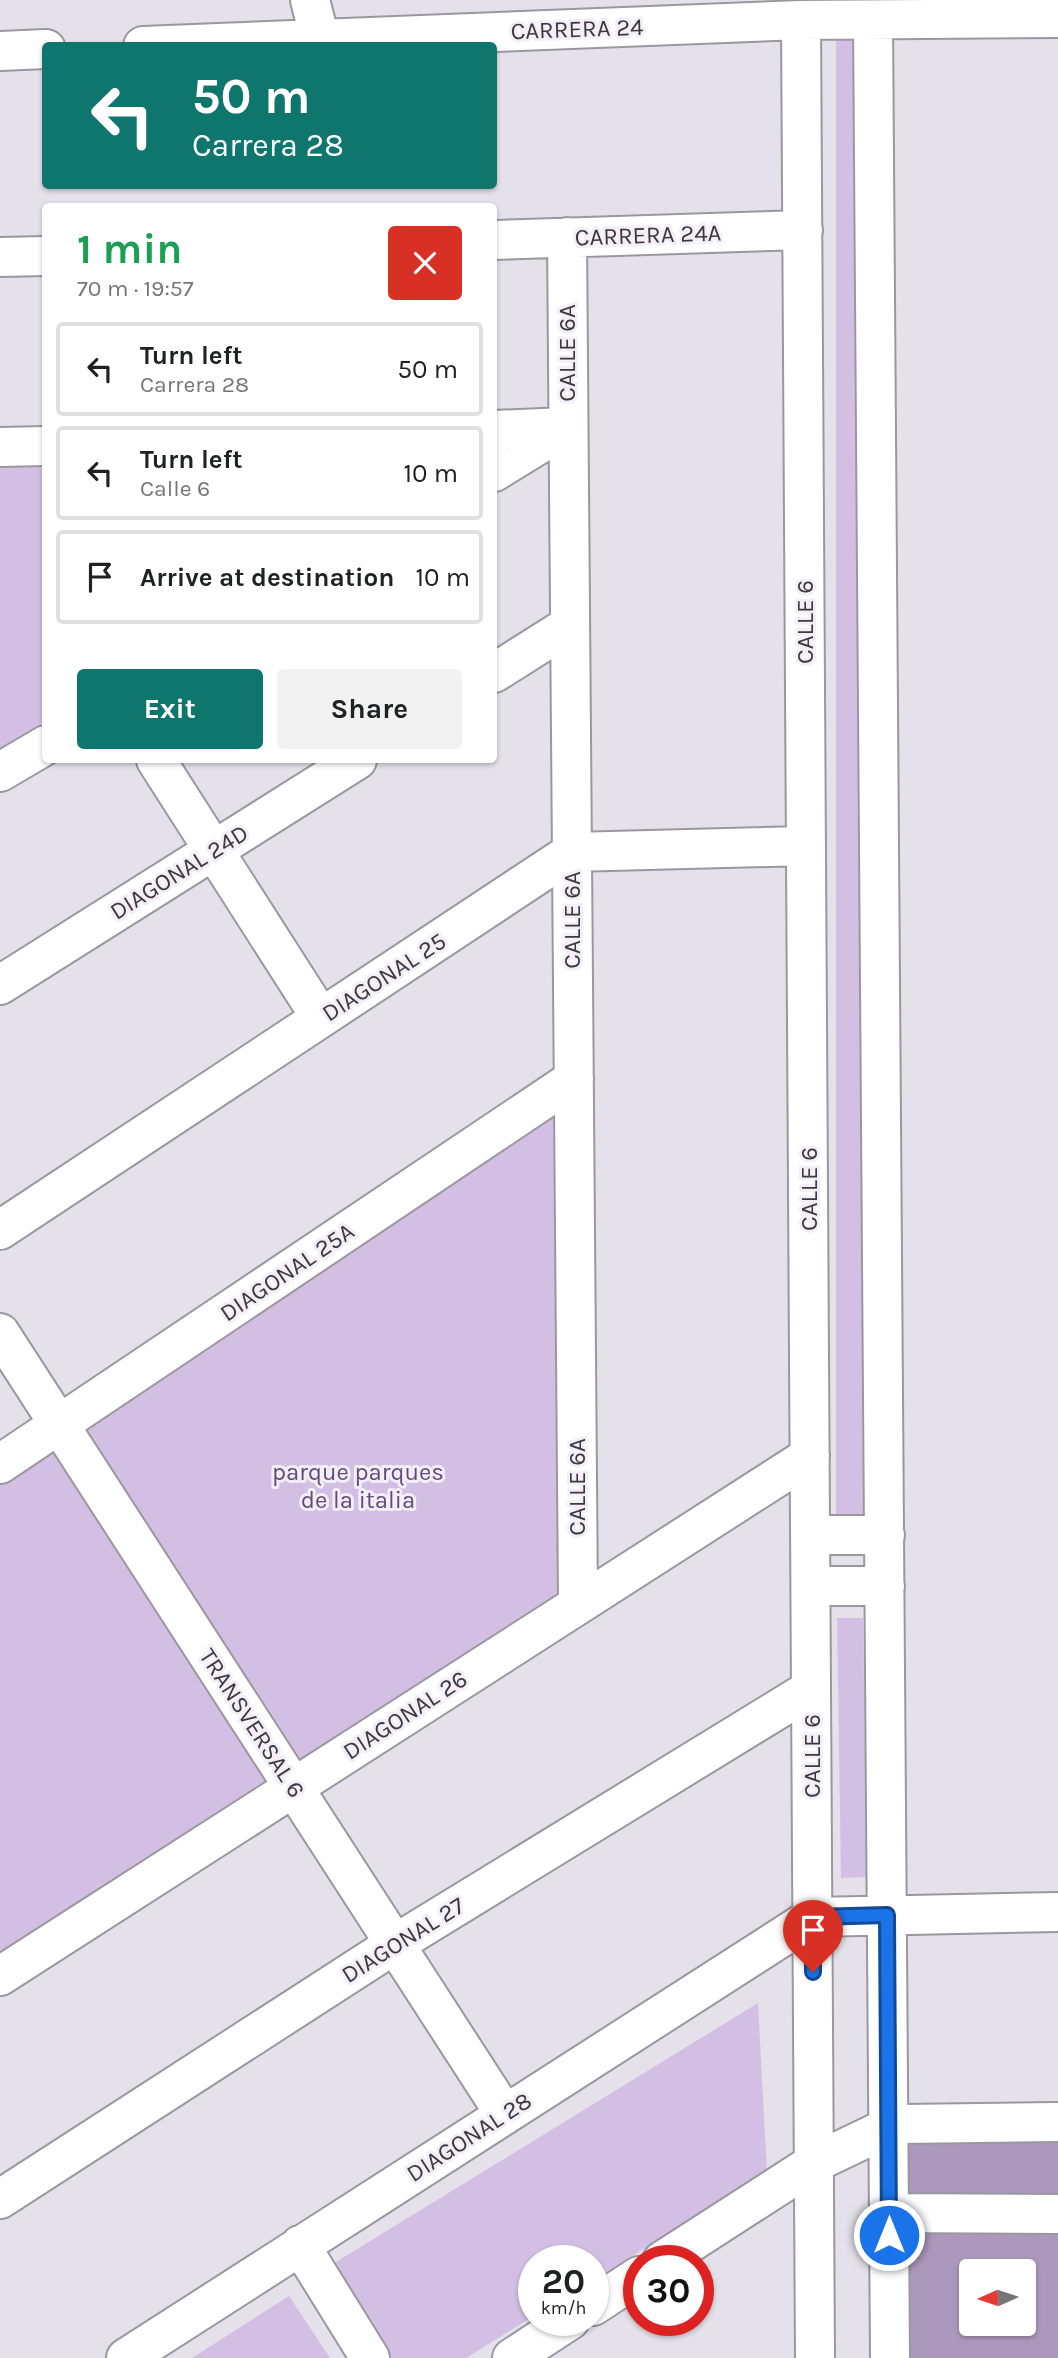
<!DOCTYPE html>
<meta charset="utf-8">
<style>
body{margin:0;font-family:Karla,sans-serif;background:#f2f2f2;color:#202124;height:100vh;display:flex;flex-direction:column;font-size:26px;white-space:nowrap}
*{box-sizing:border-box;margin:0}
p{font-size:23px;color:#757577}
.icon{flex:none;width:38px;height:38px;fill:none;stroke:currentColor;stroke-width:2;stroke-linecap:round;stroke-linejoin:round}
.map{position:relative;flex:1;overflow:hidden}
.details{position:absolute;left:42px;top:203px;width:455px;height:560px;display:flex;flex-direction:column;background:#fff;border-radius:7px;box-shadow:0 2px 5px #0004}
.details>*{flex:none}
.hud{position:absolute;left:42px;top:42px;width:455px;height:147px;border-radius:7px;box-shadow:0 2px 5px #0004;background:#0f766e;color:#fff;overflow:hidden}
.needle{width:46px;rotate:267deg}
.controls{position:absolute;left:959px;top:2259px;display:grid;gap:14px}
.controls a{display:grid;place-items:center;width:77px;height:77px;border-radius:7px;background:#fff;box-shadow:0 2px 5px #0004;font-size:35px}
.speed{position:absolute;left:518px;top:2245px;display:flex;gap:14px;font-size:35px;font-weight:700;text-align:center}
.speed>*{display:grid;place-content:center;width:91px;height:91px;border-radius:50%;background:#fff;box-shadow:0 2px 5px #0004;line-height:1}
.speed small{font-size:18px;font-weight:400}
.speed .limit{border:10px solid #d22;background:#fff;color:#111}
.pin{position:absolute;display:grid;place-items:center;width:60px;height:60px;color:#fff;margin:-72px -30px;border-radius:50% 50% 50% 0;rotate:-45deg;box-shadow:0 0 7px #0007}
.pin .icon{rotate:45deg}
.me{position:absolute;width:77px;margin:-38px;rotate:0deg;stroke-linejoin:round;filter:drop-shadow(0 0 5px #0008)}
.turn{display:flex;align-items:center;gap:24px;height:147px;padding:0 35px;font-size:32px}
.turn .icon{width:91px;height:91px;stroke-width:2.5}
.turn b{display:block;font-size:49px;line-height:60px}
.round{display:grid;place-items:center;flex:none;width:74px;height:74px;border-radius:7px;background:#f2f2f2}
.headline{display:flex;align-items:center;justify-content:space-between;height:119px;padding:0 35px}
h1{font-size:42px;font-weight:700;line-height:52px;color:#1e9e55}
.primary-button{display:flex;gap:14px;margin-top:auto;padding:14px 35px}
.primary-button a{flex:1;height:80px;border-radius:7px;background:#0f766e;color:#fff;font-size:28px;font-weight:700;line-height:80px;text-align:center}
.primary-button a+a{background:#f2f2f2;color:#202124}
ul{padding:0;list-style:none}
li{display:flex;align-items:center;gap:21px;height:94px;margin:0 14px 10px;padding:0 21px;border:4px solid #e0e0e0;border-radius:7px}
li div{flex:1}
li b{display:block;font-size:26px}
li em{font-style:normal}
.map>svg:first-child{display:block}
.green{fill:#d3bfe4}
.forest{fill:#ac98bc;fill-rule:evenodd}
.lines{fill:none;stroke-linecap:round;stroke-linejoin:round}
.minor-casing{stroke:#9b979f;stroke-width:42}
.minor{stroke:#fff;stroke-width:38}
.route-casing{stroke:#114b97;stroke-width:18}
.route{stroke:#1a73e8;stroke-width:12}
.labels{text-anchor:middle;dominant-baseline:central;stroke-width:6;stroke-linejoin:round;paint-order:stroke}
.street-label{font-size:24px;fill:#3c3a3e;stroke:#f3eef7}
.park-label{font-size:24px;fill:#664a7c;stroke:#f3eef7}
</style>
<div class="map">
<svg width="1058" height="2358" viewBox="0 0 1058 2358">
<rect width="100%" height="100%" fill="#e5e1ea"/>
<path class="green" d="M836,37H862L863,1518H836Z
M46,446L45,744L0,772V447Z
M574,1079L578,1603L0,1976V1464Z
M837,1618H863L867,1877L841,1878Z
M758,2003L767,2173L593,2280V2261H534V2316L466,2358H390L331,2265Z
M289,2296L330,2358H192Z"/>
<path class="forest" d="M902,2139H1058V2358H896ZM971,2272H1024V2324H971Z"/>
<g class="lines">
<defs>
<path id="minor" d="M310,0L320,39
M801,20L815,2358
M873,21L890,2358
M143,46L801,20L1058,18
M0,51L46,49
M567,237L578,1603
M494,240L803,230
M0,257L46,256
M494,430L565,427
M0,447L46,446
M494,472L567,427
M494,673L570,625
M156,760L321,1018
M0,772L46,745
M0,985L357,760
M0,1230L572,852L806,846
M0,1333L504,2113
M0,1464L574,1079
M811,1535H885
M811,1586H885
M0,1976L810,1456
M0,2199L395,1944L811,1689
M889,2213L1058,2214
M300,2245L370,2358
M662,2261L814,2163L889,2127L902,2124L1058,2122
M593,2306L639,2276
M126,2358L813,1917L1058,1912
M512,2358L570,2320"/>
</defs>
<use href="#minor" class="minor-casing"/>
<use href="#minor" class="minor"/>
</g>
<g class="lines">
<defs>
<path id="route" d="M813,1972V1917L887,1915L889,2235"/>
</defs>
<use href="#route" class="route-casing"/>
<use href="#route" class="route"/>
</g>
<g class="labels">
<g class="street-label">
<text transform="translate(577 29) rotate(-2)">CARRERA 24</text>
<text transform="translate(648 235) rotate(-2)">CARRERA 24A</text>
<text transform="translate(567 353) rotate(-90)">CALLE 6A</text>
<text transform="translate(805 622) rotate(-90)">CALLE 6</text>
<text transform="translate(179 872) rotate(-32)">DIAGONAL 24D</text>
<text transform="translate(572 920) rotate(-90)">CALLE 6A</text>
<text transform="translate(384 977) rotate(-33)">DIAGONAL 25</text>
<text transform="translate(809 1189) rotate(-90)">CALLE 6</text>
<text transform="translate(287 1272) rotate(-34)">DIAGONAL 25A</text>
<text transform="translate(577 1487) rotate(-90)">CALLE 6A</text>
<text transform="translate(405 1715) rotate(-33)">DIAGONAL 26</text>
<text transform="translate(252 1723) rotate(57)">TRANSVERSAL 6</text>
<text transform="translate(812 1756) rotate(-90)">CALLE 6</text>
<text transform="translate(403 1940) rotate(-32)">DIAGONAL 27</text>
<text transform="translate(469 2137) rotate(-33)">DIAGONAL 28</text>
</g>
<g class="park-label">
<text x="358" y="1472">parque parques<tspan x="358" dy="28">de la italia</tspan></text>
</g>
</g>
</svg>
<div class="controls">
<a><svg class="needle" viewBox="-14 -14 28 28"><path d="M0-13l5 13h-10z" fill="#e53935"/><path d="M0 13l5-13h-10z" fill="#757577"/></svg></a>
</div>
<div class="speed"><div>20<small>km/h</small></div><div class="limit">30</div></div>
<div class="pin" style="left:813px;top:1972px;background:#d93025"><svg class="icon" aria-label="arrive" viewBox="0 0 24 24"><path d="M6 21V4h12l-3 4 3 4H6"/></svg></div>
<svg class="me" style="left:889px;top:2235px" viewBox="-20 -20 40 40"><circle r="17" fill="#1a73e8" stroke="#fff" stroke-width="3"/><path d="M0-11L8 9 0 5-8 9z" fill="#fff"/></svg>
<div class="hud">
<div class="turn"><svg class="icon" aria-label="left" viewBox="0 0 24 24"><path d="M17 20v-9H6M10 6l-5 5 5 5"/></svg><div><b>50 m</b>Carrera 28</div></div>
</div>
<section class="details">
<div class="headline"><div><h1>1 min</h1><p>70 m · 19:57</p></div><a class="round" style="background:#d93025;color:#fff"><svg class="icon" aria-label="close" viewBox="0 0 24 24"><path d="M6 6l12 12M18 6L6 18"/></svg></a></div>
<ul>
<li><svg class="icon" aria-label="left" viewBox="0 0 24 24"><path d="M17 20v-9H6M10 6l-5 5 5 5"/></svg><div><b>Turn left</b><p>Carrera 28</p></div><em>50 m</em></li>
<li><svg class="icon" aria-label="left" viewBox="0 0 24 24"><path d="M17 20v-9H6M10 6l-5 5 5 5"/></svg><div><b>Turn left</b><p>Calle 6</p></div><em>10 m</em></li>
<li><svg class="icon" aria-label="arrive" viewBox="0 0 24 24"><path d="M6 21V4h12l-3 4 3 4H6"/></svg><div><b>Arrive at destination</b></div><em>10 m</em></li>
</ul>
<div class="primary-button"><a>Exit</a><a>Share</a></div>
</section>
</div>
